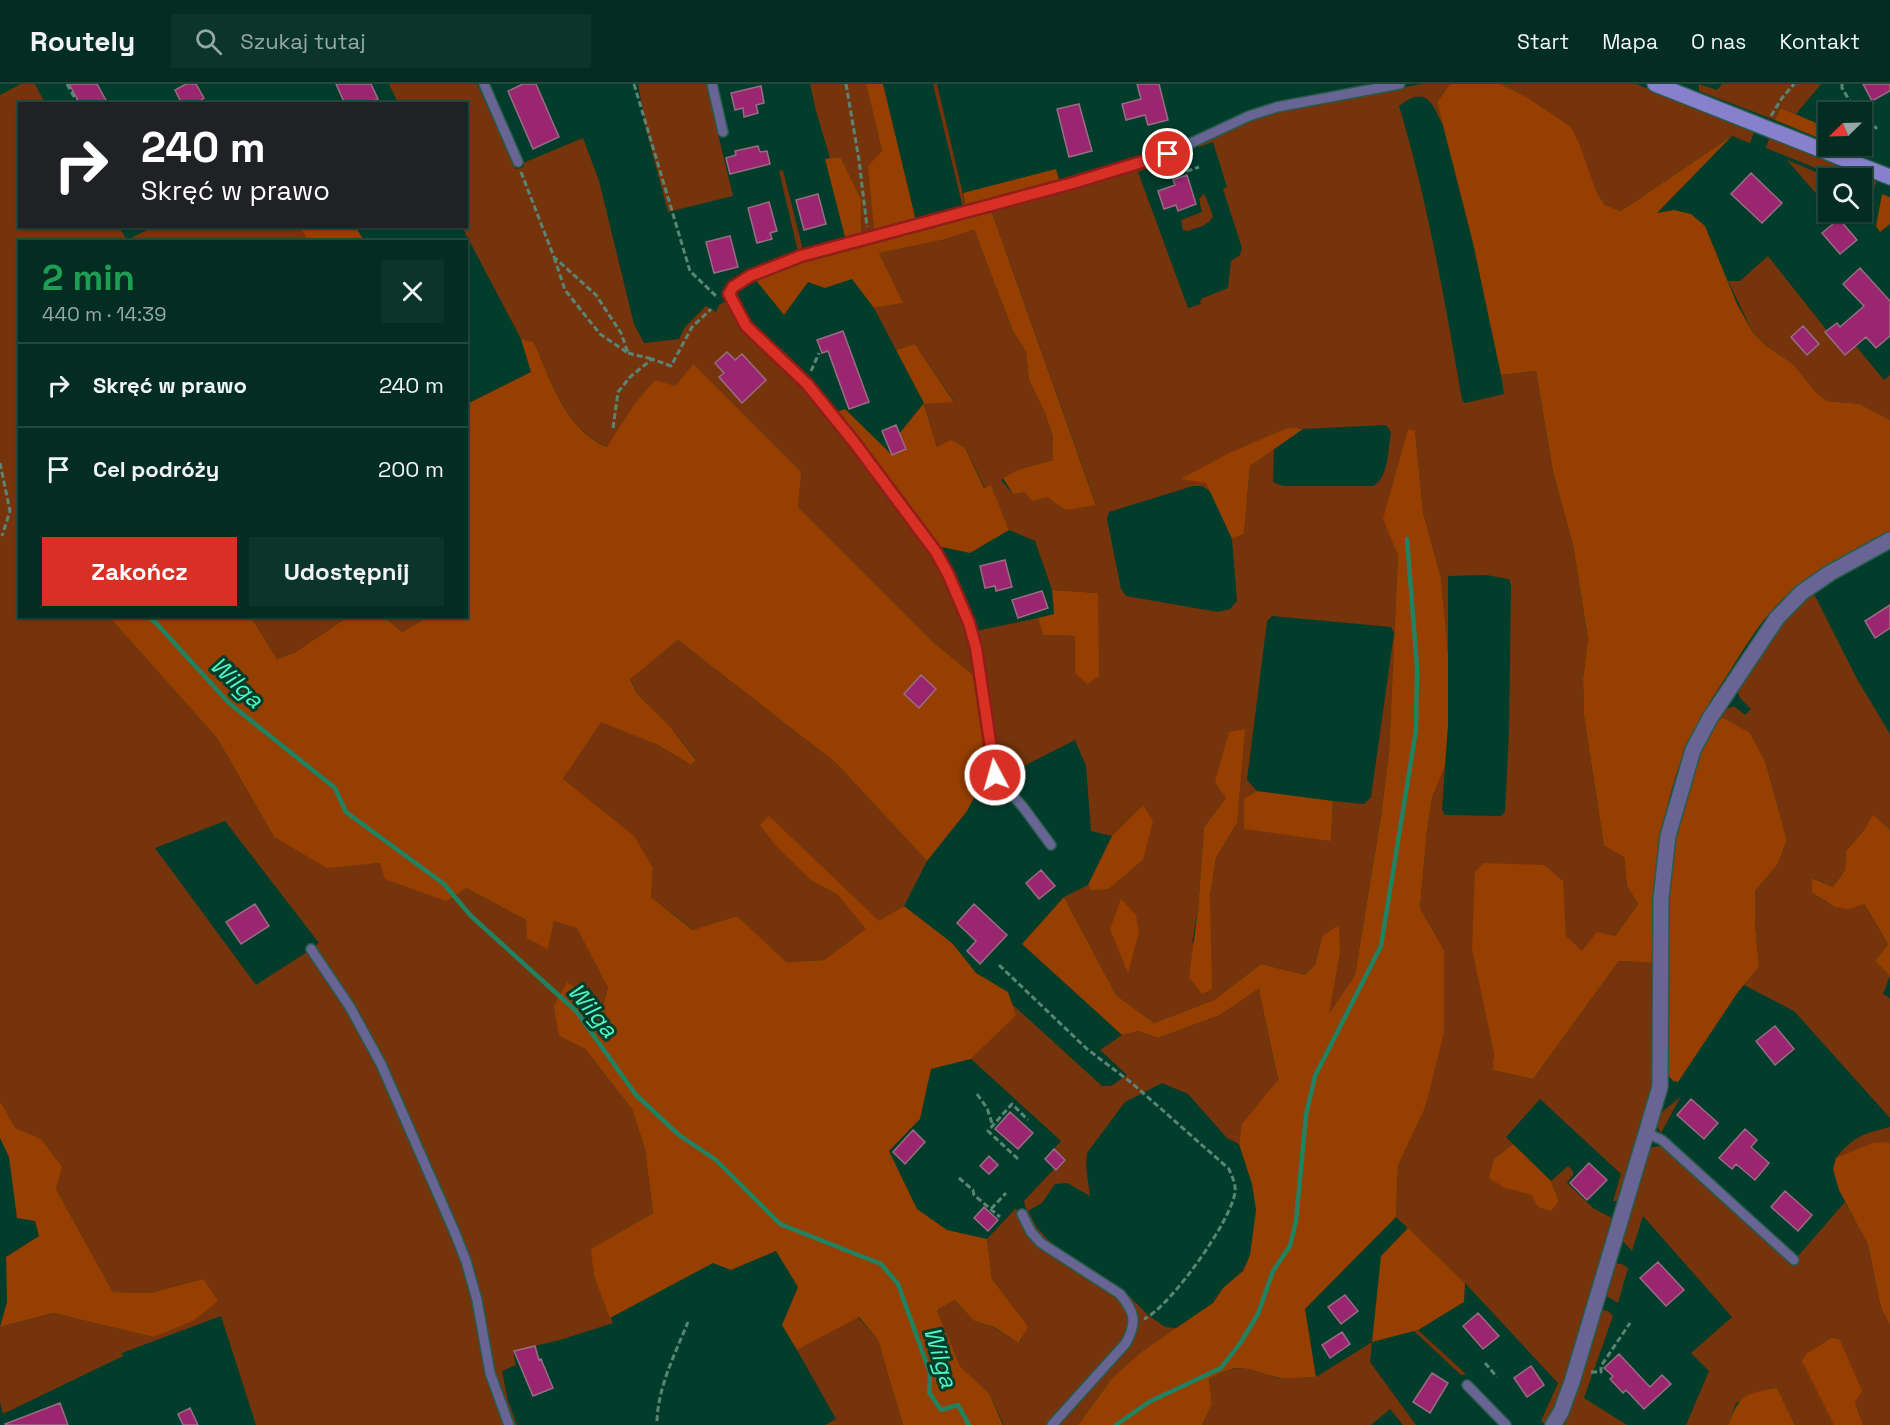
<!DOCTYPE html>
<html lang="pl">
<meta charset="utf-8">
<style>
body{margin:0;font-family:"Space Grotesk",sans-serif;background:#0c3529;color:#f1f3f6;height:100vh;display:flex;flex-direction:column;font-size:22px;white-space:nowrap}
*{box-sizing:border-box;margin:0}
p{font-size:20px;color:#96a8a5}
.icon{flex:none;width:33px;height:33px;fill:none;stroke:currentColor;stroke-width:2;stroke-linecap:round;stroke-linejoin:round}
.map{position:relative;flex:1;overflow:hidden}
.panel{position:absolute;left:18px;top:156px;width:450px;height:378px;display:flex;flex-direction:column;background:#022d20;border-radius:0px;box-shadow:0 2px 4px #0004,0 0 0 2px #23493e}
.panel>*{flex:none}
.banner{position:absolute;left:18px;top:18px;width:450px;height:126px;border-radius:0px;box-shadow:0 2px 4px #0004,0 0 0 2px #23493e;background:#202124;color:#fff;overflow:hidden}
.needle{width:39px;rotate:247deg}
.tools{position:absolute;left:1818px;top:18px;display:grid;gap:12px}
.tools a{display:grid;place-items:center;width:54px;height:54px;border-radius:0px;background:#022d20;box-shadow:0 2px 4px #0004,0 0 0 2px #23493e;font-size:30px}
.pin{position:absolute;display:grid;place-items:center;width:51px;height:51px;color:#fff;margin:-26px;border:3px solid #fff;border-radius:50%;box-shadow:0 2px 6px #0007}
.me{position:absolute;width:66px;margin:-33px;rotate:354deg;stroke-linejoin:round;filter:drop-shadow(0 0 4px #0008)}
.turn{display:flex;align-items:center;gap:21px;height:126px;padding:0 24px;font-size:27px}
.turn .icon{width:78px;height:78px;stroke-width:2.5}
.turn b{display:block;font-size:42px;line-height:51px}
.round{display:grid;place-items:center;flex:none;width:63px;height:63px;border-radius:0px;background:#0c3529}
.summary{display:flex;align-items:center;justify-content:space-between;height:102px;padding:0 24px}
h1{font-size:36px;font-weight:800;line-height:45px;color:#1e9e55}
.action{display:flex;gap:12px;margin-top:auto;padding:12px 24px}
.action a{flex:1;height:69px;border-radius:0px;background:#d93025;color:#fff;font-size:24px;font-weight:800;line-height:69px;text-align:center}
.action a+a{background:#0c3529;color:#f1f3f6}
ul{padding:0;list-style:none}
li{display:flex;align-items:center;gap:18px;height:84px;padding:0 24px;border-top:2px solid #23493e}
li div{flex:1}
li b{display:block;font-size:22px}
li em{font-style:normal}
header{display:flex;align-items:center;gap:36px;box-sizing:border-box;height:84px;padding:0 30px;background:#022d20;border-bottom:2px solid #23493e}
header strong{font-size:28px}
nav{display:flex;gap:33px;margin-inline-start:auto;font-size:21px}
.search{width:420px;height:54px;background:#0c3529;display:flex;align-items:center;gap:15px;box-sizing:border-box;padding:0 21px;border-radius:0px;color:#96a8a5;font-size:22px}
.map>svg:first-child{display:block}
.green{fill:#76340c;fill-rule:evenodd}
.forest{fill:#973f00}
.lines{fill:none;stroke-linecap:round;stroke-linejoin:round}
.stream{stroke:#218262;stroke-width:4.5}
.building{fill:#99266f;stroke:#996d84;stroke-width:1.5}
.lane-casing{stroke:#275b4b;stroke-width:12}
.street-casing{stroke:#275b4b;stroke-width:18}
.secondary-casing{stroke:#275b4b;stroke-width:18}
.path{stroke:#598576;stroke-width:3;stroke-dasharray:6 3;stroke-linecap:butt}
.lane{stroke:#686595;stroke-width:9}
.street{stroke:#686595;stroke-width:15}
.secondary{stroke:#8780cd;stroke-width:15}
.route-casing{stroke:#8d1f18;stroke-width:15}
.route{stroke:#d93025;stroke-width:10}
.labels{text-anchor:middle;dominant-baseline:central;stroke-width:6;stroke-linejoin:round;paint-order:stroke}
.water-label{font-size:24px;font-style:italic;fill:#50f7c0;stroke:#023c2b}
</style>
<header>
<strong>Routely</strong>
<div class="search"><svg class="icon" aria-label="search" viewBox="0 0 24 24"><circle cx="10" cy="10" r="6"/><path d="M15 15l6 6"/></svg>Szukaj tutaj</div>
<nav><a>Start</a><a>Mapa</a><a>O nas</a><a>Kontakt</a></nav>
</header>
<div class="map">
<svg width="1890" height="1341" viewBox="0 0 1890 1341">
<rect width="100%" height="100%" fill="#023c2b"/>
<path class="green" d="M21,0H35L45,19L20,20V142L119,143L127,156L153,143H300L308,157L20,158V387L17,388L20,414V532L109,533L217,654L274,753L327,783L380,779L466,804L526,836L548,864L554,837L577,843L608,904L603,921L568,899L559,952L585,965L632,1025L645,1065L653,1129L592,1165L594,1192L613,1239L560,1256L513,1267L516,1281L502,1287L508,1317L517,1341H513L496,1299L473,1183L455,1139L376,961L345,909L315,862L319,859L225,737L155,764L256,901L307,868L349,929L373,972L431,1101L468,1193L506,1341H256L221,1232L122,1269L123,1272L3,1330L0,1318V1243L53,1229L153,1253L203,1195L150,1209L113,1208L56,1105L41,1055L15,1045L0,1017V11Z
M389,0H477L516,85L524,83L523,79L583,54L599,97L634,240L644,259L679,255L685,243L706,222L716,228L719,221L724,218L728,220L742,243L805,302L853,359L937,480L955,513L968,553L977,594L932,557L798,423L693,280L675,302L633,322L608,363C565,345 551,297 534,258L521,255L462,143L466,142V20L398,19Z
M638,0H706L733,112L668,128L646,45Z
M810,0H866L882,67L869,82L874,146L861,149V115L841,74H830L816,27Z
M933,0H937L966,123L963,124Z
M1421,0H1450L1437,18L1443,42C1432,18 1426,1 1399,22C1428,118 1445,218 1462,316L1465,319L1504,310L1501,291L1536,287L1553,388L1573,461L1588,556L1583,595L1584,632L1604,762L1624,773L1627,802L1638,820L1615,852L1582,868L1566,852L1562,797L1494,969L1492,986L1533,995L1619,877L1653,879L1655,962L1652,1001L1620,1117H1613L1621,1090L1540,1015L1506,1053L1513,1060L1494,1075L1506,1104L1559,1117L1551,1097L1568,1082L1573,1087V1091L1567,1099L1593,1124L1616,1136L1567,1298L1546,1341L1541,1337L1558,1299L1465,1199L1396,1133L1398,1082L1425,1024L1444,866L1420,824L1427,747L1432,714L1445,682L1442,726L1445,731L1501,732L1505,728L1509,647L1511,501L1509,495L1486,491L1448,492V569L1441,494L1423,428L1415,346L1408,345L1384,435L1398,471L1389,668L1381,732L1355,891L1328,932L1340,869L1322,852L1315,881L1305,891L1261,880L1214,916L1154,939L1116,911L1064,813L1088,801L1091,807L1109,805L1143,776V721L1112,752L1091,747L1086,682L1075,656L1018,685L999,687L975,547L1038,534L1043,551L1076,552L1075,589L1098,509L1052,506L1035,457L1009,446L991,402L985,404L965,364L937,363L924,319L954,317L915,260L896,266L874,224L902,219L879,169L942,156L974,146L1013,247L1026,268L1029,296L1045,329L1053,353V376L1020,385L1001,396L1013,410L1025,408L1096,420L991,126L1187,65L1189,67L1138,88L1188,224L1201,220L1200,217L1203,214L1228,204L1231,177L1240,171L1242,164L1223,105L1227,103L1213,58L1199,63V59L1235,43L1282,26ZM1386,341L1391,348C1388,365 1389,394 1373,402H1283L1273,398L1274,365L1250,382L1244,450L1232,455L1237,517L1230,525L1218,528L1126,512L1121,505L1107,435L1109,428L1193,402H1202L1211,408L1206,398L1290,343L1303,345ZM1272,532L1391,543L1394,549L1371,713L1364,720L1333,717L1331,757L1244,714L1257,707L1247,696L1267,537ZM1226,714L1237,739L1216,774L1210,812V843L1192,859L1198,826L1204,743Z
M1500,0H1636L1755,46L1750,59L1732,52L1621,127L1605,121L1596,107L1589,91L1542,23Z
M1699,0L1717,6L1722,0H1821L1796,30L1781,24L1775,36L1699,7Z
M1770,52L1874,93L1876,99L1873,107L1862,103V94H1840L1766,64Z
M1787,76L1828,93L1820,114Z
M783,86L803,166L798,168L779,87Z
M1203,110L1205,111L1213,132C1209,142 1196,144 1187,147L1183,146L1181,136L1202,128L1199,115Z
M1768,172L1836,258L1846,250L1884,296L1890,291V336L1860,320L1827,317L1816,308L1793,280L1765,261L1753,249L1728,197H1740Z
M1813,508L1857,595L1890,650V746L1873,730L1865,745L1846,767L1845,786L1833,803L1813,794L1812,809C1833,822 1838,829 1863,819L1888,860L1875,877L1890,892L1883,910L1890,914V1034L1794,927L1744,901L1759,883L1755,840V807L1778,780L1787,756L1766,680L1716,637C1721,628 1725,625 1734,622L1745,631L1751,625L1740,614L1737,606L1779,541Z
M251,533H348L294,569L277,575Z
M384,533H428L402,548Z
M678,556L836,679L927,777L904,822L879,838L769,733L812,797L838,811L867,845L824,876L785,878L737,832L694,846L651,813L653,784L563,695L601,637L658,661L691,681L696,675L668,640L637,610L630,594Z
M1260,904V911L1278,997L1243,1040L1239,1060L1227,1054L1188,1010L1162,999L1125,1018L1087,1069L1086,1083L1090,1112L1067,1099L1055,1100L1042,1119L1028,1127L1037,1144L1050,1158L1128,1211L1148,1231L1165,1243L1177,1244L1141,1268L1112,1294L1078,1341H1057L1130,1260C1138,1247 1138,1238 1134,1223L1038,1150L1029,1137L1024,1117L1055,1084L1057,1085L1066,1076L1054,1065L1061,1057L971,975L1015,931L1012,920L1102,1002H1111L1127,991L1100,966L1122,951L1138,947L1158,954L1220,931Z
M1681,1012L1661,1049L1655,1039C1661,1025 1670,1023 1681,1012Z
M1890,1043V1060L1889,1058L1836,1074C1853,1053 1864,1049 1890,1043Z
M1660,1062L1666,1066L1792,1179L1845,1118L1868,1161L1881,1224L1890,1241V1341H1863L1855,1318L1834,1338V1341H1795L1777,1304L1736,1319L1728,1341H1686L1709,1287L1691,1269L1732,1233L1643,1132L1632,1167L1622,1156L1648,1064Z
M1016,1124L1023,1142L1119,1214C1131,1230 1131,1241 1123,1258L1048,1341H1004L989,1309L960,1282L937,1226L955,1216L974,1237L993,1243L1020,1259L1027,1243L992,1195L987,1155Z
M1615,1179L1622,1180L1628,1184L1618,1219L1605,1211Z
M1602,1226L1608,1227L1613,1232L1584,1314L1627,1341H1561L1577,1308Z
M858,1233L878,1256L903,1341H825L836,1335L797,1266Z
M1418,1246L1466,1290L1461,1291L1414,1247Z
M1372,1258L1370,1278L1416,1341H1403L1390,1325L1371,1341H1202L1212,1320L1209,1295L1226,1285L1244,1284L1280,1294L1316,1293Z"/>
<path class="forest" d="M866,0H883L916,137L874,146L868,82L882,67Z
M1450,0H1500L1528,14L1571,43L1579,59L1596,107L1605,121L1621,127L1732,52L1657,129L1674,126L1691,130L1705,142L1737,220L1753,249L1765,261L1793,280L1816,308L1827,317L1860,320L1890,336V451C1855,465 1821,482 1792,507C1767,527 1750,555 1733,582C1717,607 1699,633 1688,660C1658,729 1652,805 1653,879L1619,877L1533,995L1492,986L1494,969L1472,865L1475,788L1484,779L1544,781L1563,797L1566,852L1582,867L1597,848L1615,852L1638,820L1627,802L1624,773L1604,762L1584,632L1583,595L1588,555L1573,461L1553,388L1536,287L1501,291L1473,159L1437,18Z
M1781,24L1828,44V58L1775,36Z
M830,74H841L861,115V149L845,153L825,75Z
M1056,85L1060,99L966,123L963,109Z
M1882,110L1890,113V140L1880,148L1876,142Z
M991,126L1096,421L1066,426L1047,413L1032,417L1025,408L1013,410L1003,394L1020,385L1053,376V353L1045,329L1029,296L1026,268L1013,247L974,146L942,156L879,169L903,219L874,224L852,195L825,204L808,198L784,231L755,195L805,176L929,145Z
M300,143H356L364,157H308Z
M521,255L534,258C551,297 565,345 607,363L633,322L655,296L675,302L693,280L801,388L798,423L932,557L977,594L989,685L967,727L927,777L836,679L678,556L630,595L637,610L668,640L696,676L691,681L658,661L601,638L563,695L634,752L653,784L651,813L693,846L737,832L786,878L824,876L866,845L838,811L812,797L777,763L760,741L769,732L879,837L904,822L952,859L976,889L1008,908L1016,931L971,975L931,985L920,1035L889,1067L917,1125L947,1146L987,1155L992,1195L1028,1243L1019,1259L994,1243L974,1237L955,1216L937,1226L960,1282L989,1309L1003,1341H903L878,1256L859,1233L797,1266L782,1241L798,1203L776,1167L731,1186L713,1179L610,1234L594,1192L591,1165L653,1129L645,1065L632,1025L585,965L559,952L554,922L567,898L603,921L608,904L577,844L554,837L548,865L527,854L526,836L466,804L446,817L385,795L380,779L327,784L274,753L217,654L109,533H251L277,575L294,569L348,533H384L402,548L428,533L466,532L467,320L531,288Z
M915,260L954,318L924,320L937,363L951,356L965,364L984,404L991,401L1009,446L970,469L937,462L836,328L845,325L892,371L905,366L899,350L924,319L896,266Z
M1290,343L1303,345L1250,382L1244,450L1232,455L1206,399L1181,395L1229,369Z
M1408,345L1415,346L1423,428L1441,494L1448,569V641L1445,682L1432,714L1427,747L1420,824L1444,866V948L1425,1024L1398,1082L1396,1133L1305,1225L1316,1293C1303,1293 1289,1296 1277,1293C1245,1286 1241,1276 1209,1295L1212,1320L1202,1341H1078L1112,1294L1141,1268L1213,1219L1223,1204L1243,1187L1250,1171L1256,1126L1252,1100L1239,1060L1242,1040L1278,996L1260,911V904L1220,931L1158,954L1138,947L1122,951L1022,860L1064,813L1116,911L1154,939L1214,916L1261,880L1305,891L1315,881L1322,852L1339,841L1340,869L1329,930L1355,891L1381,732L1389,668L1398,471L1383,435Z
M1052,506L1098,509L1099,592L1087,600L1075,589V552L1043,551L1038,534L1054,530Z
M1723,634L1750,649L1766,680L1787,756L1778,780L1755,807V840L1759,883L1738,908L1678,998L1673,997L1667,990C1667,894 1656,738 1706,654C1711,645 1714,638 1723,634Z
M1245,645L1237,739L1216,774L1210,812L1212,905L1202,910L1189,893L1198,826L1204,743L1226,714L1215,698L1229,648Z
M1257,707L1333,717L1331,757L1244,745V714Z
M1143,721L1153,737L1143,776L1109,805L1091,807L1088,801L1112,752Z
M1873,730L1890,746V892L1875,877L1888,860L1864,820L1848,825L1835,823L1812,809V794L1833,803L1845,786L1846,767L1865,745Z
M1121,815L1136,831L1139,848L1128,889L1110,845Z
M0,1017L15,1044L41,1055L62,1083L56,1105L113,1208L150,1209L203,1195L218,1217L193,1237L153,1253L53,1229L0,1243L7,1218L6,1173L39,1152L35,1137L17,1134L9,1073L0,1054Z
M1889,1058L1890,1060V1241L1881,1224L1868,1161L1839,1106L1833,1085L1836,1074L1873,1059Z
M1513,1060L1551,1097L1559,1117L1551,1127L1538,1123L1532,1111L1505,1104L1489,1094L1494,1075Z
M1408,1144L1465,1199L1464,1218L1418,1246L1372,1258L1381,1172Z
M1832,1254L1840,1256L1862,1307L1855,1318L1863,1341H1834L1802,1277L1806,1270Z
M1777,1304L1795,1341H1728C1740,1310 1745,1310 1777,1304Z"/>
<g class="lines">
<path class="stream" d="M148,532L156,539L229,619L335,704L346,728L444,800L471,832L576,927L636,1011L679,1051L716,1076L780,1140L881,1180L898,1200L930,1289L929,1308L941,1326L958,1321L969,1341
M1116,1341L1149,1318L1221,1284L1241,1258L1258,1230L1273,1187L1290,1162L1296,1137L1306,1031L1315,992L1381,862L1416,646L1417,583L1407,455"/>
</g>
<path class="building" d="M69,0H97L108,20H80Z
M186,0H196L204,14L195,20H182L175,6Z
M336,0H371L378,15L369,20H345Z
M523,0H536L559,53L533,65L508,7Z
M1137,0H1159L1168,36L1148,41L1145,31L1126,36L1122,20L1141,15Z
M1863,0H1890V7L1872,17Z
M761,2L764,19L756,21L758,29L744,33L743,24L735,26L731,9Z
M1079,20L1092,67L1069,73L1057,25Z
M758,62L760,68L767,67L770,80L730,90L726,74L736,71L735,67Z
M1751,89L1782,119L1762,139L1731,110Z
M1187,91L1196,120L1178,127L1176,121L1164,125L1158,107L1175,101L1173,96Z
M818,110L826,140L804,146L796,116Z
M769,118L777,147L770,149L772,155L757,159L748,124Z
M1839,135L1857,156L1840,170L1822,149Z
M730,152L738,183L714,189L706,158Z
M1860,184L1890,217V252L1876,264L1866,253L1845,271L1825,248L1837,239L1840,243L1864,222L1843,200Z
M1803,242L1819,260L1807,271L1791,253Z
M843,247L869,318L849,325L828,267L822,269L817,256Z
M727,268L735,276L742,270L766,296L742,319L719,293L724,289L715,279Z
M896,341L906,365L892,371L882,347Z
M1005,476L1012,503L996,507L995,502L985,504L980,482Z
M1042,507L1048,524L1018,534L1012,516Z
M1890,521V544L1875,554L1865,537Z
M921,591L936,605L919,624L904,610Z
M1041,786L1055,802L1039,815L1026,799Z
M255,820L269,842L241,860L226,838Z
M974,820L1007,851L980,880L967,867L976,857L957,839Z
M1775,942L1794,965L1775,981L1756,957Z
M1691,1015L1718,1039L1704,1055L1677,1031Z
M1010,1028L1033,1049L1018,1065L995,1045Z
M1745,1045L1757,1056L1751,1063L1769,1079L1755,1096L1736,1080L1732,1085L1719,1074Z
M913,1046L925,1058L905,1080L893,1068Z
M1054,1065L1065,1076L1056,1086L1045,1075Z
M989,1072L998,1081L989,1090L980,1082Z
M1589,1079L1607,1096L1587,1116L1570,1099Z
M1785,1107L1812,1131L1798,1147L1771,1123Z
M984,1123L998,1136L988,1147L974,1134Z
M1658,1178L1684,1206L1666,1222L1640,1194Z
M1345,1211L1358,1227L1341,1240L1328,1223Z
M1478,1229L1499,1252L1483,1265L1463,1242Z
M1342,1248L1350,1260L1330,1274L1322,1261Z
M535,1262L539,1276L541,1275L553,1304L533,1312L514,1267Z
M1619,1270L1650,1303L1662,1291L1671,1300L1644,1325L1626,1306L1623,1309L1610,1295L1613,1292L1604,1284Z
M1531,1282L1544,1301L1527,1313L1514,1294Z
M1432,1289L1448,1299L1430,1329L1413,1318Z
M60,1319L68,1341H6L5,1340Z
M190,1324L198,1341H183L178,1330Z"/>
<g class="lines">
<defs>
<path id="lane" d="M484,0L518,78
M712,0L723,48
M1051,761L1023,723L995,691L981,595L969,539L960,514L936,468L854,358L807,300L746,242L729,210L733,203L750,192L801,172L1073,99L1163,72L1249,32L1277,23L1400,0
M311,865L350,923L381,980L455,1149L466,1177L477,1216L490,1289L509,1341
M1647,1049L1662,1056L1794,1176
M1022,1130L1031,1148L1041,1159L1120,1210C1135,1228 1137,1238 1126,1259L1052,1341
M1467,1301L1506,1341"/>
<path id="street" d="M1553,1341L1561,1328L1572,1298L1660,1003L1661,814L1668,752L1693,666L1710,634L1777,534L1801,509L1830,489L1890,456"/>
<path id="secondary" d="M1655,0L1890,93"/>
</defs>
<use href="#lane" class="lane-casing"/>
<use href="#street" class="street-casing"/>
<use href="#secondary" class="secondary-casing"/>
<path class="path" d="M67,0L78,20
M634,0L690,187L718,214
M846,0L859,76L867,143
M1842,0V4L1854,24L1861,28
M1862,29L1877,45
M1771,32L1782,14L1794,0
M1167,84L1170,93L1199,83
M521,88L554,173L596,211L621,249L628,269L600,250L565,206L554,173
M628,269L652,275
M811,287L819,269
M613,344L618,308L630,293L652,275L671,282L692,243L711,225
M0,379L10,427L2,452
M999,881L1087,965L1133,1000L1229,1085C1232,1093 1236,1099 1235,1108C1232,1136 1170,1223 1144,1235
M977,1010L987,1024L993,1042
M1018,1075L988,1047L1012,1020L1028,1036
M959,1094L973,1106L974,1111L1000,1133
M991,1125L1006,1109
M1485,1279L1497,1293
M1591,1288H1601V1282L1630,1239
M657,1337C658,1303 675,1270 688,1238"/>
<use href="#lane" class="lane"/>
<use href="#street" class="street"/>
<use href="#secondary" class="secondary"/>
</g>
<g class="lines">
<defs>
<path id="route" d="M995,691L976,564L969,539L948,490L936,468L854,358L807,300L746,242L729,210L733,203L750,192L801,172L1073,99L1168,70"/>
</defs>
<use href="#route" class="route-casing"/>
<use href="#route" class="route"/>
</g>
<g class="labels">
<g class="water-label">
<text transform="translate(237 598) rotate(43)">Wilga</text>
<text transform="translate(593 926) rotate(50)">Wilga</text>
<text transform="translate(941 1273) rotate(73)">Wilga</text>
</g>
</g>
</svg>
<div class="tools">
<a><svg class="needle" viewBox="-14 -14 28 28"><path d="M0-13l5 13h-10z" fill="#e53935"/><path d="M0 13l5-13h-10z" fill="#96a8a5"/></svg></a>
<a><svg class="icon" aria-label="search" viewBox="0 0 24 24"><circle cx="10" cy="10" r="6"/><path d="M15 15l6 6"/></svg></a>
</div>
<div class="pin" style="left:1168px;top:70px;background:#d93025"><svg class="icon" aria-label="arrive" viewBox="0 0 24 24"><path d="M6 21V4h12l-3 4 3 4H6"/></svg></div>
<svg class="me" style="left:995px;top:691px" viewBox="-20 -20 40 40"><circle r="17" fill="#d93025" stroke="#fff" stroke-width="3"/><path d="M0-11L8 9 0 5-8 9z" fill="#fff"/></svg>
<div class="banner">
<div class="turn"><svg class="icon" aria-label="right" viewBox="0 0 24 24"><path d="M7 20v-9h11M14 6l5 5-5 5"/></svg><div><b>240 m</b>Skręć w prawo</div></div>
</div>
<section class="panel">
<div class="summary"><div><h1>2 min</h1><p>440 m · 14:39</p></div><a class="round"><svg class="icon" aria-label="close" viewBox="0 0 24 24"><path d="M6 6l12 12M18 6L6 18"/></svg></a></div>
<ul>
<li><svg class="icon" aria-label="right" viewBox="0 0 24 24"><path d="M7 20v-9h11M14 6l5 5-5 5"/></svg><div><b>Skręć w prawo</b></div><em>240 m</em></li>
<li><svg class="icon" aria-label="arrive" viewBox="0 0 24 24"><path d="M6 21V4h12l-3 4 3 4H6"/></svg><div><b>Cel podróży</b></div><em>200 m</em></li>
</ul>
<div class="action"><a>Zakończ</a><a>Udostępnij</a></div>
</section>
</div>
